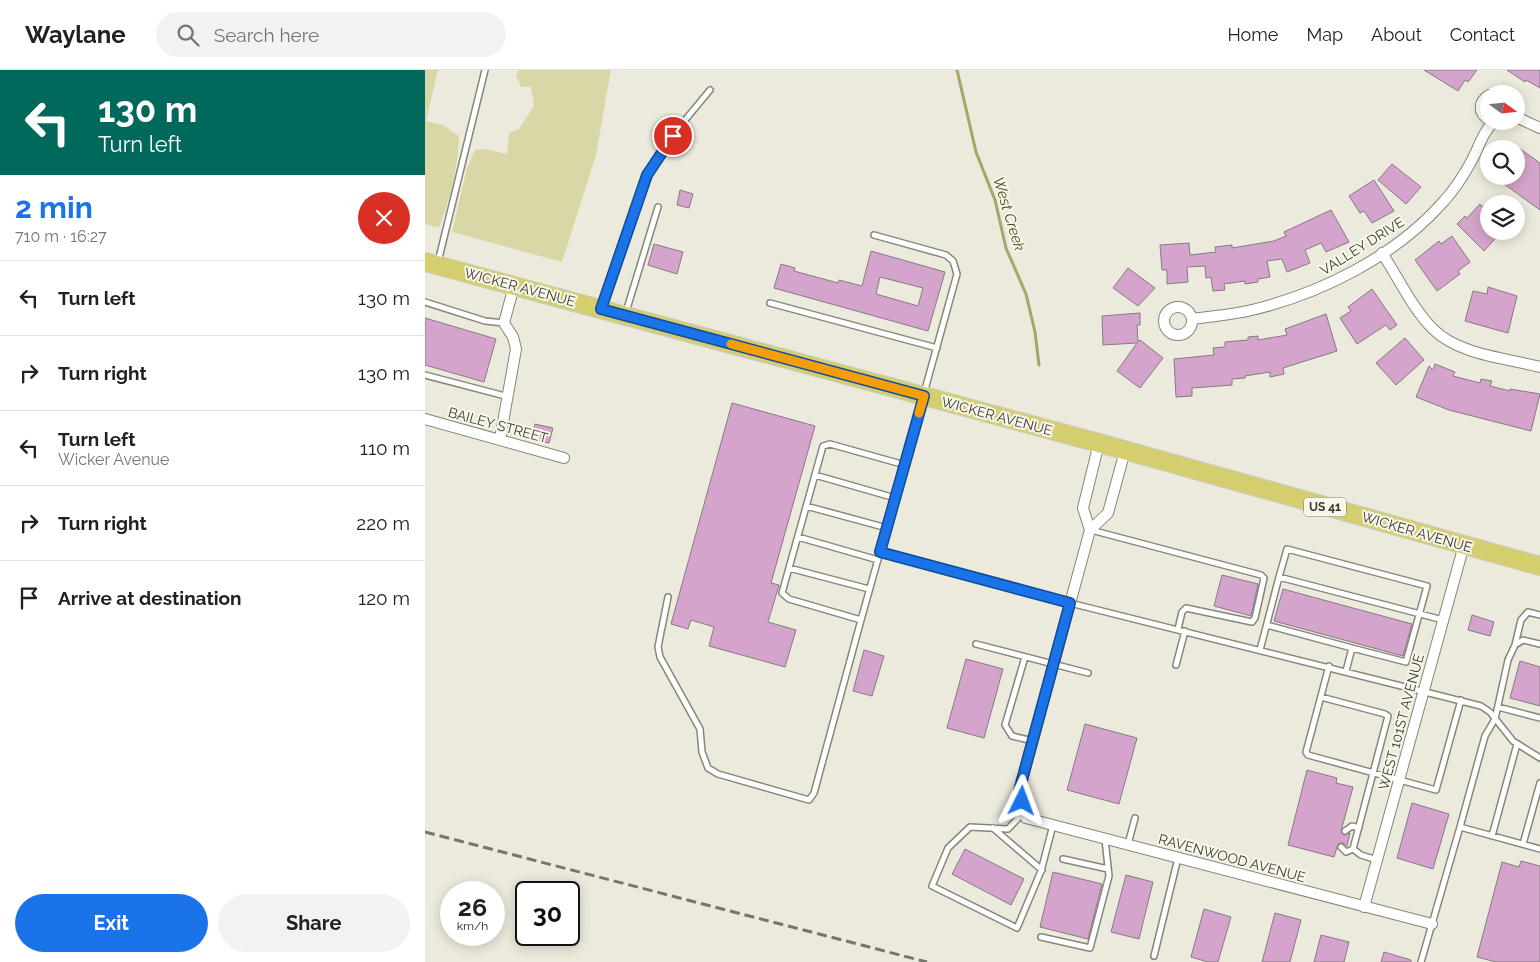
<!DOCTYPE html>
<meta charset="utf-8">
<style>
body{margin:0;font-family:Raleway,sans-serif;background:#f2f2f2;color:#202124;height:100vh;display:flex;flex-direction:column;font-size:19px;white-space:nowrap}
*{box-sizing:border-box;margin:0}
p{font-size:16px;color:#757577}
.icon{flex:none;width:28px;height:28px;fill:none;stroke:currentColor;stroke-width:2;stroke-linecap:round;stroke-linejoin:round}
.map{position:relative;flex:1;overflow:hidden}
.sheet{display:flex;flex-direction:column;background:#fff;width:425px}
.sheet>*{flex:none}
.banner{background:#00695c;color:#fff;overflow:hidden}
.needle{width:32px;rotate:105deg}
.fabs{position:absolute;left:1055px;top:15px;display:grid;gap:10px}
.fabs a{display:grid;place-items:center;width:45px;height:45px;border-radius:50%;background:#fff;box-shadow:0 2px 12px #0003;font-size:25px}
.speed{position:absolute;left:15px;top:811px;display:flex;gap:10px;font-size:25px;font-weight:700;text-align:center}
.speed>*{display:grid;place-content:center;width:65px;height:65px;border-radius:50%;background:#fff;box-shadow:0 2px 12px #0003;line-height:1}
.speed small{font-size:12px;font-weight:400}
.speed .limit{border:2px solid #111;border-radius:8px;background:#fff;color:#111}
.pin{position:absolute;display:grid;place-items:center;width:42px;height:42px;color:#fff;margin:-21px;border:2px solid #fff;border-radius:50%;box-shadow:0 1px 5px #0007}
.me{position:absolute;width:55px;margin:-28px;rotate:3deg;stroke-linejoin:round;filter:drop-shadow(0 0 4px #0008)}
.turn{display:flex;align-items:center;gap:18px;height:105px;padding:0 15px;font-size:22px}
.turn .icon{width:65px;height:65px;stroke-width:2.5}
.turn b{display:block;font-size:35px;line-height:42px}
.round{display:grid;place-items:center;flex:none;width:52px;height:52px;border-radius:26px;background:#f2f2f2}
.overview{display:flex;align-items:center;justify-content:space-between;height:85px;padding:0 15px}
h1{font-size:30px;font-weight:700;line-height:38px;color:#1a73e8}
.cta{display:flex;gap:10px;margin-top:auto;padding:10px 15px}
.cta a{flex:1;height:58px;border-radius:30px;background:#1a73e8;color:#fff;font-size:20px;font-weight:700;line-height:58px;text-align:center}
.cta a+a{background:#f2f2f2;color:#202124}
ul{padding:0;list-style:none}
li{display:flex;align-items:center;gap:15px;height:75px;padding:0 15px;border-top:1px solid #e0e0e0}
li div{flex:1}
li b{display:block;font-size:19px}
li em{font-style:normal}
header{display:flex;align-items:center;gap:30px;box-sizing:border-box;height:70px;padding:0 25px;background:#fff;border-bottom:1px solid #e0e0e0}
header strong{font-size:24px}
nav{display:flex;gap:28px;margin-inline-start:auto;font-size:18px}
.search{width:350px;height:45px;background:#f2f2f2;display:flex;align-items:center;gap:12px;box-sizing:border-box;padding:0 18px;border-radius:28px;color:#757577;font-size:19px}
main{display:flex;flex:1;min-height:0}
.map>svg:first-child{display:block}
.green{fill:#dad7a7}
.lines{fill:none;stroke-linecap:round;stroke-linejoin:round}
.stream{stroke:#a8a46a;stroke-width:3}
.building{fill:#d5a4cc;stroke:#857a83;fill-rule:evenodd}
.service-casing{stroke:#868679;stroke-width:8}
.minor-casing{stroke:#868679;stroke-width:12}
.trunk-casing{stroke:#ccccca;stroke-width:20}
.service{stroke:#fff;stroke-width:5}
.minor{stroke:#fff;stroke-width:10}
.trunk{stroke:#d4ce6f;stroke-width:18}
.rail{stroke:#77766e;stroke-width:3;stroke-dasharray:10 5;stroke-linecap:butt}
.route-casing{stroke:#114b97;stroke-width:12}
.route{stroke:#1a73e8;stroke-width:9}
.slow{stroke:#f59e0b;stroke-width:9}
.labels{text-anchor:middle;dominant-baseline:central;stroke-width:4;stroke-linejoin:round;paint-order:stroke}
.shield{fill:#f8f7e9;stroke:#72726a;stroke-width:1}
.shield-label{font-size:12px;font-weight:bold;fill:#393934}
.street-label{font-size:14px;fill:#393934;stroke:#f8f7e9}
.water-label{font-size:15px;font-style:italic;fill:#4b481b;stroke:#f8f7e9}
</style>
<header>
<strong>Waylane</strong>
<div class="search"><svg class="icon" aria-label="search" viewBox="0 0 24 24"><circle cx="10" cy="10" r="6"/><path d="M15 15l6 6"/></svg>Search here</div>
<nav><a>Home</a><a>Map</a><a>About</a><a>Contact</a></nav>
</header>
<main>
<section class="sheet">
<div class="banner">
<div class="turn"><svg class="icon" aria-label="left" viewBox="0 0 24 24"><path d="M17 20v-9H6M10 6l-5 5 5 5"/></svg><div><b>130 m</b>Turn left</div></div>
</div>
<div class="overview"><div><h1>2 min</h1><p>710 m · 16:27</p></div><a class="round" style="background:#d93025;color:#fff"><svg class="icon" aria-label="close" viewBox="0 0 24 24"><path d="M6 6l12 12M18 6L6 18"/></svg></a></div>
<ul>
<li><svg class="icon" aria-label="left" viewBox="0 0 24 24"><path d="M17 20v-9H6M10 6l-5 5 5 5"/></svg><div><b>Turn left</b></div><em>130 m</em></li>
<li><svg class="icon" aria-label="right" viewBox="0 0 24 24"><path d="M7 20v-9h11M14 6l5 5-5 5"/></svg><div><b>Turn right</b></div><em>130 m</em></li>
<li><svg class="icon" aria-label="left" viewBox="0 0 24 24"><path d="M17 20v-9H6M10 6l-5 5 5 5"/></svg><div><b>Turn left</b><p>Wicker Avenue</p></div><em>110 m</em></li>
<li><svg class="icon" aria-label="right" viewBox="0 0 24 24"><path d="M7 20v-9h11M14 6l5 5-5 5"/></svg><div><b>Turn right</b></div><em>220 m</em></li>
<li><svg class="icon" aria-label="arrive" viewBox="0 0 24 24"><path d="M6 21V4h12l-3 4 3 4H6"/></svg><div><b>Arrive at destination</b></div><em>120 m</em></li>
</ul>
<div class="cta"><a>Exit</a><a>Share</a></div>
</section>
<div class="map">
<svg width="1115" height="892" viewBox="0 0 1115 892">
<rect width="100%" height="100%" fill="#ebeadc"/>
<path class="green" d="M0,0H13L1,51L18,55L34,66C33,97 25,129 14,158L0,154Z
M94,0H186L171,85L137,192L27,162L42,98L50,80L59,79L82,84L84,63L94,59L109,36L106,17H96L91,5Z"/>
<g class="lines">
<path class="stream" d="M532,0L551,82L570,130L581,178L601,224L610,262L614,295"/>
</g>
<path class="building" d="M999,0H1052L1043,12L1040,10L1033,21Z
M1082,0H1115V18L1101,10L1100,12Z
M1091,76L1115,93V140L1068,106H1091Z
M967,94L996,117L981,134L953,110Z
M949,110L969,141L947,153L939,141L935,143L924,126Z
M255,120L268,124L264,138L252,135Z
M1064,130V161H1077L1059,181L1032,154L1040,146L1042,148L1055,134L1057,137Z
M906,140L924,172L901,182L896,173L880,180L885,193L862,202L857,189L842,191L845,207L833,209V212L820,214V211L799,214L800,220L788,221L786,207L781,208L780,196L762,197L763,212L742,214V200H737L735,175L764,173L765,185L791,182L790,177L807,175V178L849,171L861,166L859,162Z
M1027,166L1045,192L1033,201L1035,204L1012,221L990,190L1014,171L1016,174Z
M229,174L258,182L252,204L223,195Z
M446,181L520,202L503,261L349,218L356,194L370,198L369,201L413,213L414,210L437,216ZM455,207L498,218L493,236L451,224Z
M703,198L730,218L713,236L688,218Z
M1063,217L1092,226L1083,263L1040,251L1048,221L1062,224Z
M947,219L972,255L965,260L961,255L932,274L915,248L926,241L923,237Z
M715,243V255H712L713,272L715,270L738,288L715,318L692,301L712,273L678,275L677,246Z
M901,244L912,281L858,298L859,304L845,307V302L820,306V308L807,309V315L767,318V326L751,327L749,289L789,285L788,278L800,277V272L823,270V267L833,266V270L862,265L860,259Z
M0,248L71,269L59,312L0,295Z
M980,268L999,290L971,315L951,293Z
M1010,294L1030,302L1028,306L1055,313L1056,309L1067,311L1065,316L1085,321V319L1115,324L1106,361L1024,340L991,327L1004,296L1008,300Z
M307,333L390,356L346,513L354,515L343,552L371,560L360,597L284,576L289,557L266,550L263,559L246,554Z
M110,354L128,358L124,373L106,369Z
M797,505L833,514L826,546L789,536Z
M858,519L987,554L978,586L849,551Z
M1047,545L1069,552L1065,566L1043,560Z
M439,580L459,586L447,626L428,621Z
M541,589L578,599L559,668L522,658Z
M1095,591L1115,597V636L1085,628Z
M660,654L712,668L694,734L642,720Z
M882,700L912,708L911,713L928,717L916,761L919,765L925,763L922,776L918,773L913,774L909,787L863,775Z
M987,733L1024,744L1008,799L972,788Z
M540,779L599,809L586,835L527,804Z
M1096,791L1115,796V892H1071L1052,887L1077,792L1094,797Z
M628,802L677,814L663,869L615,857Z
M701,805L728,812L714,869L686,862Z
M779,839L806,847L793,892H783L766,887Z
M850,843L876,850L865,892H837Z
M896,865L924,872L919,892H889Z
M959,882L986,890V892H956Z"/>
<g class="lines">
<defs>
<path id="service" d="M449,165L521,185L528,191L532,204L455,482L645,533L1056,636L1065,642L1088,671L1115,688
M13,192L60,0
M0,232L60,251L79,253
M345,233L512,278
M177,236L222,105L256,55L285,20
M201,242L233,137
M0,305L84,327
M390,405L470,428
M381,436L462,458
M666,460L836,505L839,508L830,548L827,552L761,538L757,542L753,559
M373,467L453,490
M455,482L436,550L364,529L357,523L398,376L405,374L480,395
M364,498L444,519
M854,507L862,479L1002,516L981,592L927,578
M243,527L233,577L235,587L275,659L277,682L283,698L293,704L384,730L389,723L436,550
M1115,545L1103,542L1096,550L1090,575L1083,590L1070,649L1060,666L1035,757L1115,779
M842,555L927,578L921,601
M551,574L663,603
M1090,575L1098,570L1115,574
M835,580L854,507L1018,550
M600,587L580,655L587,666L608,671
M751,595L760,561
M904,596L881,682L883,685L1011,720L1036,630
M896,627L960,644L963,646L928,779
M1073,637L1115,648
M599,742L583,759L545,757L523,778L507,816L592,858L616,801L628,755
M568,758L617,800
M920,761L927,756L934,758
M1067,766L1092,674
M703,774L710,748
M1098,774L1115,713
M916,777L921,782L928,779
M928,779L936,785L952,790
M638,789L683,799
M616,867L665,878L684,806L680,769
M729,886L753,788
M996,892L1035,757"/>
<path id="minor" d="M1064,25C1053,32 1053,43 1064,50
M1091,47L1115,58
M957,183C973,207 987,238 1008,259C1034,285 1081,288 1115,297
M739 251a14 14 0 1 1 28 0a14 14 0 1 1-28 0Z
M767,249C787,246 807,245 827,240C897,223 971,186 1019,131C1030,119 1039,105 1047,90C1054,77 1058,61 1070,51
M0,349L139,388
M75,369L91,279L88,267L79,253L89,216
M700,381L683,443L665,460L594,721L601,748L1007,854
M665,460L658,438L674,373
M939,837L1039,475"/>
<path id="trunk" d="M0,192L674,373L1115,496"/>
</defs>
<use href="#service" class="service-casing"/>
<use href="#minor" class="minor-casing"/>
<use href="#trunk" class="trunk-casing"/>
<use href="#service" class="service"/>
<use href="#minor" class="minor"/>
<use href="#trunk" class="trunk"/>
<path class="rail" d="M0,762L502,892"/>
</g>
<g class="lines">
<defs>
<path id="route" d="M248,66L222,105L176,239L499,326L455,482L645,533L594,721L597,731"/>
</defs>
<use href="#route" class="route-casing"/>
<use href="#route" class="route"/>
<path class="slow" d="M306,274L499,326L494,343"/>
</g>
<g class="labels">
<rect class="shield" x="879" y="427.5" width="42" height="19" rx="4"/>
<g class="shield-label">
<text x="900" y="437">US 41</text>
</g>
<g class="street-label">
<text transform="translate(937 176) rotate(-32)">VALLEY DRIVE</text>
<text transform="translate(95 217) rotate(15)">WICKER AVENUE</text>
<text transform="translate(572 346) rotate(15)">WICKER AVENUE</text>
<text transform="translate(73 355) rotate(15)">BAILEY STREET</text>
<text transform="translate(992 462) rotate(16)">WICKER AVENUE</text>
<text transform="translate(976 652) rotate(-75)">WEST 101ST AVENUE</text>
<text transform="translate(807 788) rotate(15)">RAVENWOOD AVENUE</text>
</g>
<g class="water-label">
<text transform="translate(584 144) rotate(73)">West Creek</text>
</g>
</g>
</svg>
<div class="fabs">
<a><svg class="needle" viewBox="-14 -14 28 28"><path d="M0-13l5 13h-10z" fill="#e53935"/><path d="M0 13l5-13h-10z" fill="#757577"/></svg></a>
<a><svg class="icon" aria-label="search" viewBox="0 0 24 24"><circle cx="10" cy="10" r="6"/><path d="M15 15l6 6"/></svg></a>
<a><svg class="icon" aria-label="layers" viewBox="0 0 24 24"><path d="M12 4l9 5-9 5-9-5zM3 14l9 5 9-5"/></svg></a>
</div>
<div class="speed"><div>26<small>km/h</small></div><div class="limit">30</div></div>
<div class="pin" style="left:248px;top:66px;background:#d93025"><svg class="icon" aria-label="arrive" viewBox="0 0 24 24"><path d="M6 21V4h12l-3 4 3 4H6"/></svg></div>
<svg class="me" style="left:597px;top:731px" viewBox="-20 -20 40 40"><path d="M0-17L14 15 0 8-14 15z" fill="#1a73e8" stroke="#fff" stroke-width="4"/></svg>
</div>
</main>
